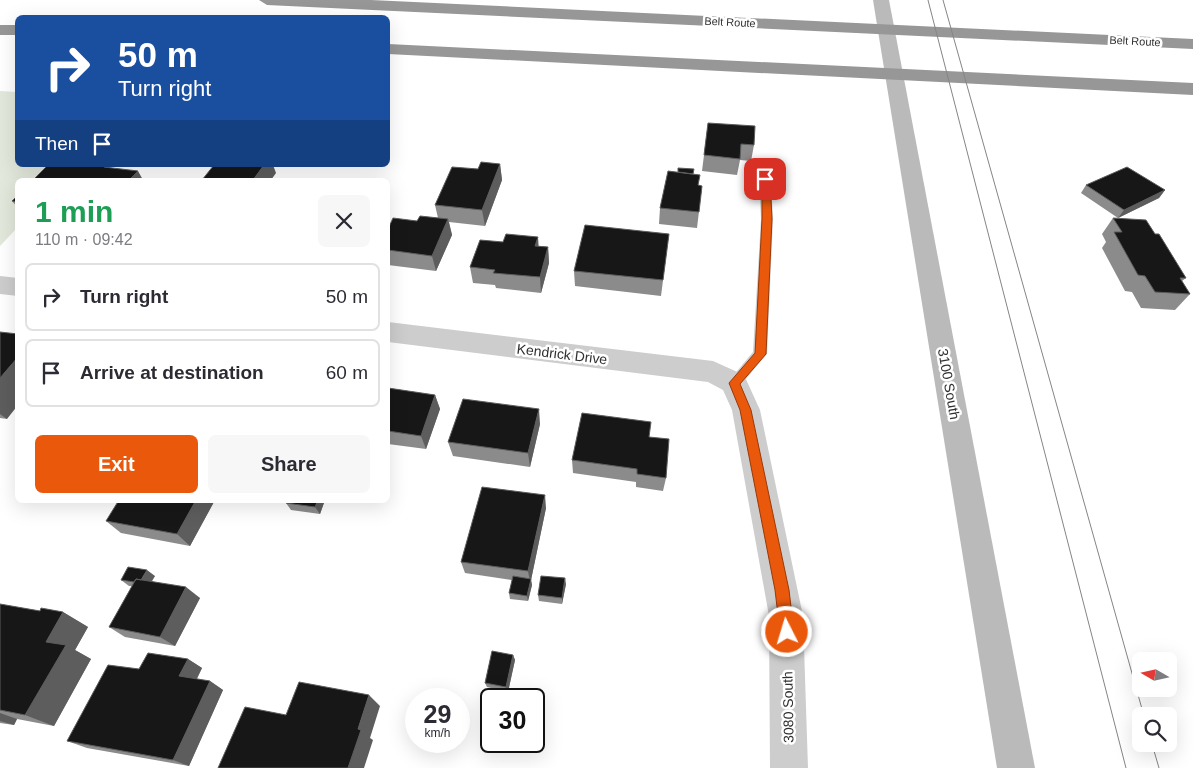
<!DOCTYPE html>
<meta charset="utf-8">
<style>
body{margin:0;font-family:Helvetica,sans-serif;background:#f7f7f7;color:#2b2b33;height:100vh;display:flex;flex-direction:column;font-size:19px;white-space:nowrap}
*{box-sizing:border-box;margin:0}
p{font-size:16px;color:#7c7c81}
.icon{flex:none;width:28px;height:28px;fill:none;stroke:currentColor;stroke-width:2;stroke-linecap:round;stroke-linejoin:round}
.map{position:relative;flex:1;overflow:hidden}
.panel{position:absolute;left:15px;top:178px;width:375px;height:325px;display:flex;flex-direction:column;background:#fff;border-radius:8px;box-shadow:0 5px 20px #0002}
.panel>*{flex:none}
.banner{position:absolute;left:15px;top:15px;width:375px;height:152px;border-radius:8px;box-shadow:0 5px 20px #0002;background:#1a4fa0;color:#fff;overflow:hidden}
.needle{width:32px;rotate:279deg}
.fabs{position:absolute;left:1132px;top:652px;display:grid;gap:10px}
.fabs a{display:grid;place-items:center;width:45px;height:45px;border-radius:8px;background:#fff;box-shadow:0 5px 20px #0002;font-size:25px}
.speed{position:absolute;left:405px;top:688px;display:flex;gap:10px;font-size:25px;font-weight:700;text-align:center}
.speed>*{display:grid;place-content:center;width:65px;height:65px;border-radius:50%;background:#fff;box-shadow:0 5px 20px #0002;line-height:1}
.speed small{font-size:12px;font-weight:400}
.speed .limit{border:2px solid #111;border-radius:8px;background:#fff;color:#111}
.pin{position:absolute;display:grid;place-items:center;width:42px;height:42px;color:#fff;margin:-21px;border-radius:10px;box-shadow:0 2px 8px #0006}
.me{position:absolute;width:55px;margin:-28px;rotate:355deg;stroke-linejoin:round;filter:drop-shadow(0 0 4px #0008)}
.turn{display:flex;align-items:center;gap:18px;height:105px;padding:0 20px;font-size:22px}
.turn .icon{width:65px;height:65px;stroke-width:2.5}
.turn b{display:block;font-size:35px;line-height:42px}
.then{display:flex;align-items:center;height:48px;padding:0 20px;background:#0003;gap:10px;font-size:19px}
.round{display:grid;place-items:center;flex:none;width:52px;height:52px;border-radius:8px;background:#f7f7f7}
.head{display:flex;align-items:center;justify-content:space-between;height:85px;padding:0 20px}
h1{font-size:30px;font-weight:700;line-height:38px;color:#1e9e55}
.action{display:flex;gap:10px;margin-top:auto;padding:10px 20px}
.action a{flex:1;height:58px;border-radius:8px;background:#ea580c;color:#fff;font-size:20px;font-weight:700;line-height:58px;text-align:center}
.action a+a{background:#f7f7f7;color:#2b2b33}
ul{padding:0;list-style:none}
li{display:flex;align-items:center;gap:15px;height:68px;margin:0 10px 8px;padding:0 10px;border:2px solid #e1e1e2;border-radius:8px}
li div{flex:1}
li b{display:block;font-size:19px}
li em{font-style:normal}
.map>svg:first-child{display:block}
.green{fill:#e3e8dc}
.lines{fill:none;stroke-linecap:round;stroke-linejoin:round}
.service{fill:#cdcdcd;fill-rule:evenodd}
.minor{fill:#cdcdcd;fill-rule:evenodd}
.secondary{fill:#bababa;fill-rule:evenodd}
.motorway{fill:#979797;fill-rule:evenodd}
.tram{stroke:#858585;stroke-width:1}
.wall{fill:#8b8b8b}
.shaded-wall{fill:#5d5d5d}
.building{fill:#171717;stroke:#5d5d5d}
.route{fill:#ea580c;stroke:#983908}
.labels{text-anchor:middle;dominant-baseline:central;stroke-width:5;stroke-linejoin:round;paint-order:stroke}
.far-street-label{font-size:11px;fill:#303030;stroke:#fff}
.street-label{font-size:14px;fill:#303030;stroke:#fff}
</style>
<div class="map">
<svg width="1193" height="768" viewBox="0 0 1193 768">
<rect width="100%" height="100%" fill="#fff"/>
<path class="green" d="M0,91L17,92L18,165H78L64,180H18L17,228L0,246Z"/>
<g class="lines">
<path class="service" d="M765,175L771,179L773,219L767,354L739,387L734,389L729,387L727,383L753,352L761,219L759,179Z"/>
<path class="minor" d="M0,276L18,278V296L0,294Z
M388,322L713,361L744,375L760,410L803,616L808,768H770L769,616L732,410L723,390L708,382L388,342Z"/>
<path class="secondary" d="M873,0H889L1035,768H997Z"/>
<path class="motorway" d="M259,0H371L1193,39V49L267,5Z
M0,25H18V35H0Z
M388,44L1193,83V95L388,54Z"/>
<path class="tram" d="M928,0L1126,768
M943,0L1144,716
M1152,744L1159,768"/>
</g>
<path class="wall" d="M708,123L754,145L751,161L740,160L737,175L702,171Z
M500,164L502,180L485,226L449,222L452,235L436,271L388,265V229L438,218L435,205L478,169Z
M693,174L698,185L702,186L697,228L659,224L660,208Z
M1086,185L1165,190L1159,198L1118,218L1081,193Z
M18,195V208L12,201Z
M1113,218L1155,234L1186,278L1182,281L1190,294L1175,310L1141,308L1132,292L1125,291L1102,248L1106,242L1102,234Z
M669,234L661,296L575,286L574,271Z
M538,237V246L548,247L549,263L541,293L496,288L495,285L473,283L470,267L503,242Z
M0,332L7,419L0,418Z
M388,388L435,395L440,409L426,449L388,444Z
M540,424L530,467L453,456L448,442Z
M650,437L666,478L663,491L636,487V482L573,473L572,460Z
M215,500L190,546L121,533L106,521Z
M287,500H325L320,514L291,510L286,503Z
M546,508L531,580L532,585L528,601L510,599L509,593L512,580L465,573L461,562Z
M155,576L151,581L200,598L175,646L125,637L109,627L132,586H129L121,580Z
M566,584L562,604L539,601L538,595Z
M0,604L40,611L63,612L88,627L75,650L91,659L54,726L17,719L14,725L0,723Z
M513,655L515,660L508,692L487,687L485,683Z
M188,659L202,668L197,679L210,681L223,690L189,766L87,748L67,741L139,669Z"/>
<path class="shaded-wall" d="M500,164L502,180L485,226L482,210Z
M264,165H273L276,173L271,180H253Z
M138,171L143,180H129Z
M1165,190L1159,198L1118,218L1124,210Z
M448,219L452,235L436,271L432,256Z
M538,237L539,252L535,246Z
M548,247L549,263L541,293L540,277Z
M18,357V405L7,419L0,414V378Z
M435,395L440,409L426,449L421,436Z
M539,409L540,424L530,467L528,453Z
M545,495L546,508L531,580L532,585L528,601L527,596L530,582L528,571Z
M196,500H215L190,546L177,534Z
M318,500H325L320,514L315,507Z
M147,570L155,576L148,588L140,582Z
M565,578L566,584L562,604V598Z
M186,587L200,598L175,646L160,637Z
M63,612L88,627L75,650L91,659L54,726L25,715L46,642Z
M513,655L515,660L508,692L506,687Z
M188,659L202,668L194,684L179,676Z
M210,681L223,690L189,766L173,760Z
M369,695L380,706L370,738L373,740L364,768H348L358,729Z
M0,713L17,719L14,725L0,721Z"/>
<path class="building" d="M708,123L755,126L754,145L741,144L740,159L704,155Z
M481,162L500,164L482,210L435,205L452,167L478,169Z
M48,165H106L104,167L138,171L129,180H33Z
M214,165H264L253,180H202Z
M1127,167L1165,190L1124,210L1086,185Z
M678,168L694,169L693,174L678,172Z
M668,171L700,175L698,185L702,186L699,212L660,208Z
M18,195V202L12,201Z
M420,216L448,219L432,256L388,250V229L393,218L417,221Z
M1113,218L1146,220L1155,234H1159L1186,278H1180L1190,294L1155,292L1145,276L1138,275L1114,232H1122Z
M585,225L669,234L663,280L574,271Z
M506,234L538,237L535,246L548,247L540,277L493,273L495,270L470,267L480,240L503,242Z
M0,332L18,334V357L0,378Z
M388,388L435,395L421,436L388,431Z
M463,399L539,409L528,453L448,442Z
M582,413L651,422L649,437L669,439L666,478L637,474V469L572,460Z
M482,487L545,495L528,571L461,562Z
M119,500H196L177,534L106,521Z
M287,500H318L315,507L286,503Z
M128,567L147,570L141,580L136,579L134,582L121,580Z
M513,576L531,579L527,596L509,593Z
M541,576L565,578L562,598L538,595Z
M136,579L186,587L160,637L109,627Z
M0,604L40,611L41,608L63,612L46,642L66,645L25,715L0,710Z
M492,651L513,655L506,687L485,683Z
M148,653L188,659L179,676L210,681L173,760L67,741L108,665L139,669Z
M299,682L369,695L358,729L361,730L348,768H218L245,707L286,715Z"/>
<path class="route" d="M762,177L770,179L772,219L766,354L740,384L751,410L789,590L794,632L792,637L787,639L782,637L780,632L775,590L740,410L729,383L755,353L762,219Z"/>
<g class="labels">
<g class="far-street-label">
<text transform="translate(730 22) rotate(3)">Belt Route</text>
<text transform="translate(1135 41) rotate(3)">Belt Route</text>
</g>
<g class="street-label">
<text transform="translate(562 354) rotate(7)">Kendrick Drive</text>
<text transform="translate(949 384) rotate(80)">3100 South</text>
<text transform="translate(788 707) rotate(-91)">3080 South</text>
</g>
</g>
</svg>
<div class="fabs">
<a><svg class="needle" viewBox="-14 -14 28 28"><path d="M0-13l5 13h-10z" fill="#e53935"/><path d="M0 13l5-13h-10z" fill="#7c7c81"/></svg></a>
<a><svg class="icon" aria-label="search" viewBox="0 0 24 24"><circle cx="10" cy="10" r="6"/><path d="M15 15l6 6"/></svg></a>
</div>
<div class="speed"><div>29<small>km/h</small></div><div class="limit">30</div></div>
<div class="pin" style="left:765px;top:179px;background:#d93025"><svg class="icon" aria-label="arrive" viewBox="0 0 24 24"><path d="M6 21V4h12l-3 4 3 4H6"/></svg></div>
<svg class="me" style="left:787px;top:632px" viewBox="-20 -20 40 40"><circle r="17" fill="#ea580c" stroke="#fff" stroke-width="3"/><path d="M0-11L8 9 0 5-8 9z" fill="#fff"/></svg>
<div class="banner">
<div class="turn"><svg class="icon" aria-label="right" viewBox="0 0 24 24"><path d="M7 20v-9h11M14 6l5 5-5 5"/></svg><div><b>50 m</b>Turn right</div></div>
<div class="then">Then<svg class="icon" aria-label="arrive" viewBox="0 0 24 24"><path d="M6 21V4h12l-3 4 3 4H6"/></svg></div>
</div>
<section class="panel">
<div class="head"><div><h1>1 min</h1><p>110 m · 09:42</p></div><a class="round"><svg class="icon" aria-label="close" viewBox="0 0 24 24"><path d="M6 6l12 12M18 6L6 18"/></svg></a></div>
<ul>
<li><svg class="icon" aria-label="right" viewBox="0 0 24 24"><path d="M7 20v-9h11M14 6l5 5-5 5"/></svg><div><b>Turn right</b></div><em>50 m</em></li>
<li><svg class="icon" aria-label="arrive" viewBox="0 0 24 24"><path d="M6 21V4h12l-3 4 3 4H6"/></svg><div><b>Arrive at destination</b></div><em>60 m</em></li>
</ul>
<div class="action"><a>Exit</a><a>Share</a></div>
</section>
</div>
